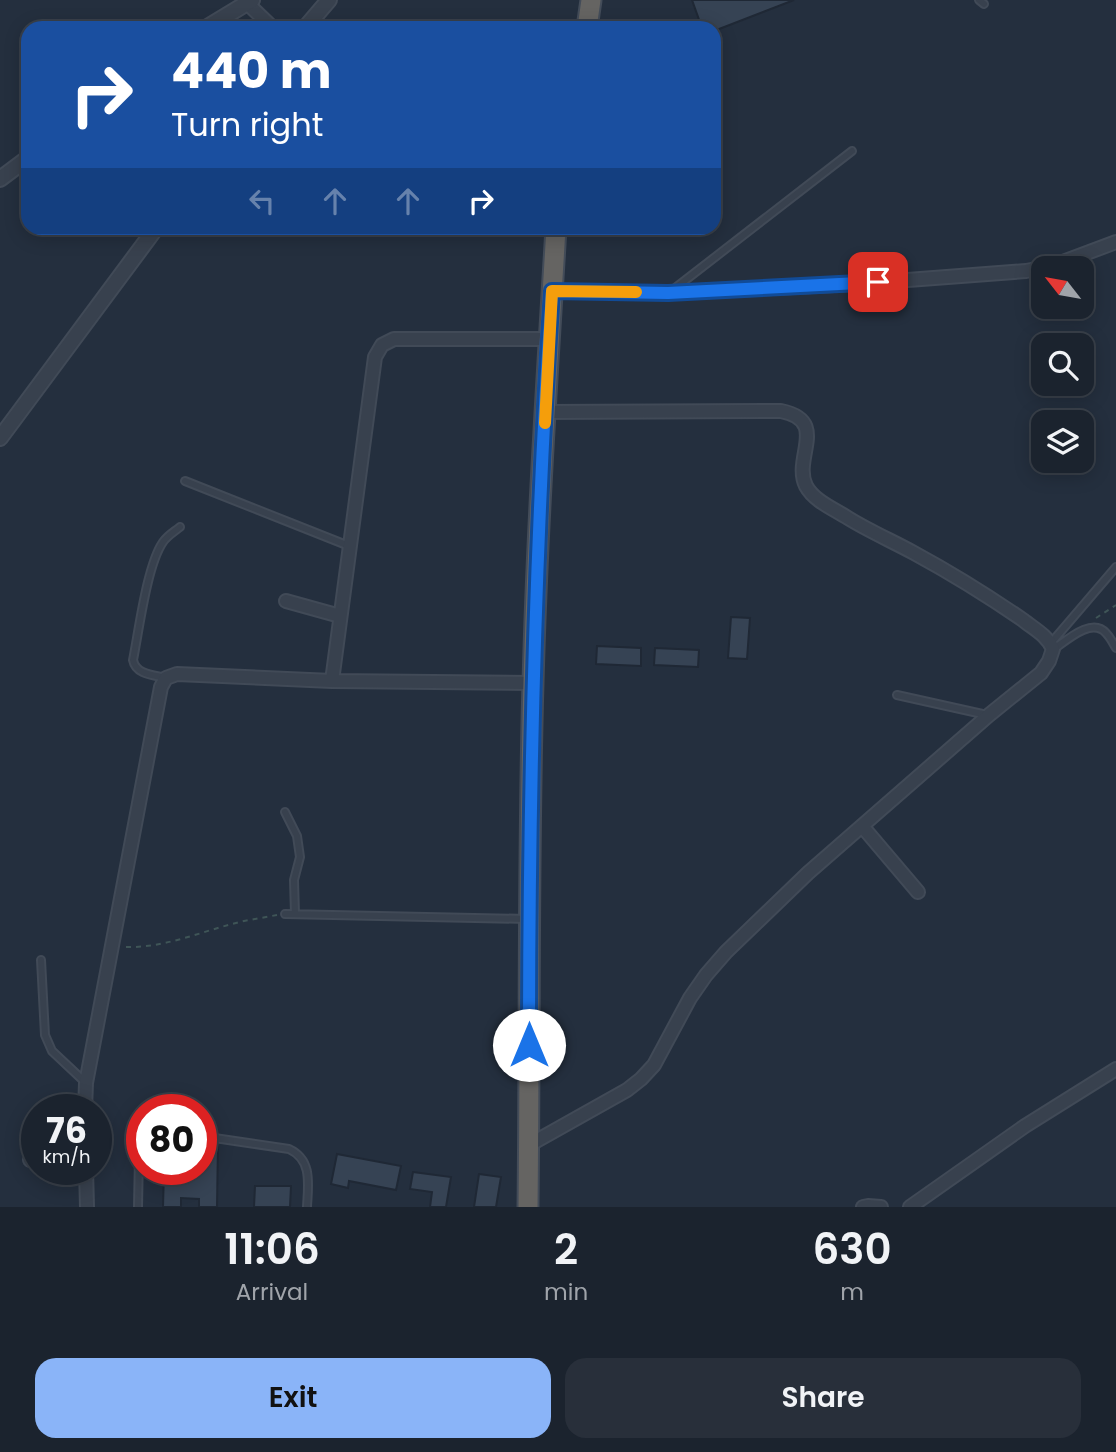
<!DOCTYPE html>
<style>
body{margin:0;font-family:Poppins,sans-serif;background:#282f3a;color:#f1f3f6;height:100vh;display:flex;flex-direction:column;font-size:26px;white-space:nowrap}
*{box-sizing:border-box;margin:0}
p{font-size:23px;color:#a0a4aa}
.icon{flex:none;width:38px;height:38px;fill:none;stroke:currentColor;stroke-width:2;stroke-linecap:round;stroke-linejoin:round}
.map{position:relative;height:1207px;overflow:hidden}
.details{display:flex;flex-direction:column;background:#1b232e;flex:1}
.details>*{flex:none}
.hud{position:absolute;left:21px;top:21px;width:700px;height:214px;border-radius:21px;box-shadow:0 4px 18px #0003,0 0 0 2px #39404a;background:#1a4fa0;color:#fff;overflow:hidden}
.needle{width:46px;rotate:301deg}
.controls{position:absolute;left:1031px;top:256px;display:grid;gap:14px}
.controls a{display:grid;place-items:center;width:63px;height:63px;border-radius:14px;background:#1b232e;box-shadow:0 4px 18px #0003,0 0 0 2px #39404a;font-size:35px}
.speed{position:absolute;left:21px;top:1094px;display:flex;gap:14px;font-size:35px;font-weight:700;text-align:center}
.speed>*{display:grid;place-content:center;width:91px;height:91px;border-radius:50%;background:#1b232e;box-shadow:0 4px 18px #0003,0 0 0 2px #39404a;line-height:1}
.speed small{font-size:18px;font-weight:400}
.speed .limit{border:10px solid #d22;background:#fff;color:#111}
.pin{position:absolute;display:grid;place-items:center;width:60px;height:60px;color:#fff;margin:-30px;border-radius:14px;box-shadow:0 4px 10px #0006}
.me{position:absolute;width:77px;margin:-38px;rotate:0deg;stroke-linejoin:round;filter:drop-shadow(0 0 5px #0008)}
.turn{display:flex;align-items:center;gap:24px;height:147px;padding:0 35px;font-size:32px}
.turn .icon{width:91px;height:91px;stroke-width:2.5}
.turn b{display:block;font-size:49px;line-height:60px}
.lanes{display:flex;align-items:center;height:66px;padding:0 35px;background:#0003;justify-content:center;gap:35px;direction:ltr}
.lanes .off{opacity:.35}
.eta{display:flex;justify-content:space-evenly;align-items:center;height:119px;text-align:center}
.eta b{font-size:42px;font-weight:600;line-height:49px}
.primary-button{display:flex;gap:14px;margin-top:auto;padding:14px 35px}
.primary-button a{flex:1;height:80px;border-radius:21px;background:#8ab4f8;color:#111;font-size:28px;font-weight:600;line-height:80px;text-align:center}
.primary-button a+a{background:#282f3a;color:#f1f3f6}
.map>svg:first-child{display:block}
.building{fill:#364354;stroke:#1f2835;stroke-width:2}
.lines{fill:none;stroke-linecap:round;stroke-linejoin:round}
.service-casing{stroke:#414a57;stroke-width:10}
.minor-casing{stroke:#414a57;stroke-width:16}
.tertiary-casing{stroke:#414a57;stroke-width:18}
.trunk-casing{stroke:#434c59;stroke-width:23}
.path{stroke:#3f5557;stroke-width:2;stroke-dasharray:5 5;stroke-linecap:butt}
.service{stroke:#38414e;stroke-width:6}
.minor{stroke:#38414e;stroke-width:12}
.tertiary{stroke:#38414e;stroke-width:14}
.trunk{stroke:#656462;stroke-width:19}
.route-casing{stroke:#114b97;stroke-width:18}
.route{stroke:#1a73e8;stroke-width:12}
.slow{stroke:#f59e0b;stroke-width:12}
</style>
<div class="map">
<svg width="1116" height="1207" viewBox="0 0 1116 1207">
<rect width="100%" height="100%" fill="#242f3e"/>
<path class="building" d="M692,0H794L714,31V28H702Z
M731,617L750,618L747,659L728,658Z
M597,646L641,648V666L596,664Z
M655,648L699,650L698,667L654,665Z
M201,1143H218L217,1207H199V1199L181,1198V1207H163L164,1169H201Z
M337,1154L401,1166L396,1190L349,1181L348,1188L331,1184Z
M413,1172L451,1177L446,1207H430L432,1192L410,1189Z
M479,1174L501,1177L496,1207H474Z
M255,1186H291L290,1207H254Z"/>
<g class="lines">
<defs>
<path id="service" d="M979,0L984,4
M670,292L852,151
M185,481L349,546
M1051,643L1116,567
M1054,649C1067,640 1092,617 1106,633C1110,637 1113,643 1116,648
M166,678C154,675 136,675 133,660C139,630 147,565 163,542C168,535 174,532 180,527
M897,695L987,715
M285,812L297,836L300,857L294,880L295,914
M285,914L527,919
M41,960L45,1035L52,1051L85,1082
M201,1136L289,1149C313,1160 308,1185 307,1207
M138,1207L139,1156L142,1148"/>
<path id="minor" d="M247,3L273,28
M552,291L668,293L855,284L1026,271L1052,266L1116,242
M286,601L340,616
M332,681L375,357L382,345L394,339H549
M862,826L918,892
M85,1110L86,1083L161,687L166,678L177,674L332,681L533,683
M529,1145L627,1090L641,1079L654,1065L690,998L706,975L726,952L808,873L989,715L1041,673L1049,661L1053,649C1047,635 1034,629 1023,620C988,596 951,573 914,553C892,541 869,531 848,518C834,509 814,501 806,486C792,458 830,421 781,411L545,412
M30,1160L37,1161
M86,1169L87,1207
M863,1207L868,1206L881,1207
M910,1207L1025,1126L1116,1069"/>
<path id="tertiary" d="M206,28L252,0
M305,28L329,0
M0,179L28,158
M0,438L156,228"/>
<path id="trunk" d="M587,28L591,0
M528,1207C530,1032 528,857 533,683C537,531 547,379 556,228"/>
</defs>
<use href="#service" class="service-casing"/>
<use href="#minor" class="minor-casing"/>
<use href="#tertiary" class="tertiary-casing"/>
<use href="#trunk" class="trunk-casing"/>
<path class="path" d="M1096,618L1116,605
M126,947C167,948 204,930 244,921C255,919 266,917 277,915"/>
<use href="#service" class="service"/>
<use href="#minor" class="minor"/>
<use href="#tertiary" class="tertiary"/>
<use href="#trunk" class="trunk"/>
</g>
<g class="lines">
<defs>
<path id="route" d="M529,1045C529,793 535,542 552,291L668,293L878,282"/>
</defs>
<use href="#route" class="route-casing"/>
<use href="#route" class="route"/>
<path class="slow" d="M545,423L552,291L636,292"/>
</g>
</svg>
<div class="controls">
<a><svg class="needle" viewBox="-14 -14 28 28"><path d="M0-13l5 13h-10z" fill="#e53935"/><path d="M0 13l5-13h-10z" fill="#a0a4aa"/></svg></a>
<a><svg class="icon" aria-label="search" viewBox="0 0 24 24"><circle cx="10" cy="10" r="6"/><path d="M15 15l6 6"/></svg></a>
<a><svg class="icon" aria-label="layers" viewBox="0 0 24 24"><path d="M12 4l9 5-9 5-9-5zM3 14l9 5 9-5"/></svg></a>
</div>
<div class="speed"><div>76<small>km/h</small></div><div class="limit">80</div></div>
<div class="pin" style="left:878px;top:282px;background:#d93025"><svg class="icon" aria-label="arrive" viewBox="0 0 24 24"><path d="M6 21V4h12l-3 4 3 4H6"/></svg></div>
<svg class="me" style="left:529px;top:1045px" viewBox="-20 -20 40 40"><circle r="19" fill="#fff"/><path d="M0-13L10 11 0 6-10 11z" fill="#1a73e8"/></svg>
<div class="hud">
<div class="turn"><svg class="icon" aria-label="right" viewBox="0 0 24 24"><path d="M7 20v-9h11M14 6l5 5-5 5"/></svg><div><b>440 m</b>Turn right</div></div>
<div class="lanes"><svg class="icon off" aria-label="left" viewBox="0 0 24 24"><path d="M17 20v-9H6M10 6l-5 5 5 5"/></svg><svg class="icon off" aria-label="ahead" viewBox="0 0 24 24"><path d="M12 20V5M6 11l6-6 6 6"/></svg><svg class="icon off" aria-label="ahead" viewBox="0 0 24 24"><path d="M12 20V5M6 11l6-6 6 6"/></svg><svg class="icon" aria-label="right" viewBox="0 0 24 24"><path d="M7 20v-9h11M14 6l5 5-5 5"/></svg></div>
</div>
</div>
<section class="details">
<div class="eta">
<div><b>11:06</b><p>Arrival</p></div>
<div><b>2</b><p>min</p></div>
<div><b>630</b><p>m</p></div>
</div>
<div class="primary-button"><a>Exit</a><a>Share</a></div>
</section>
